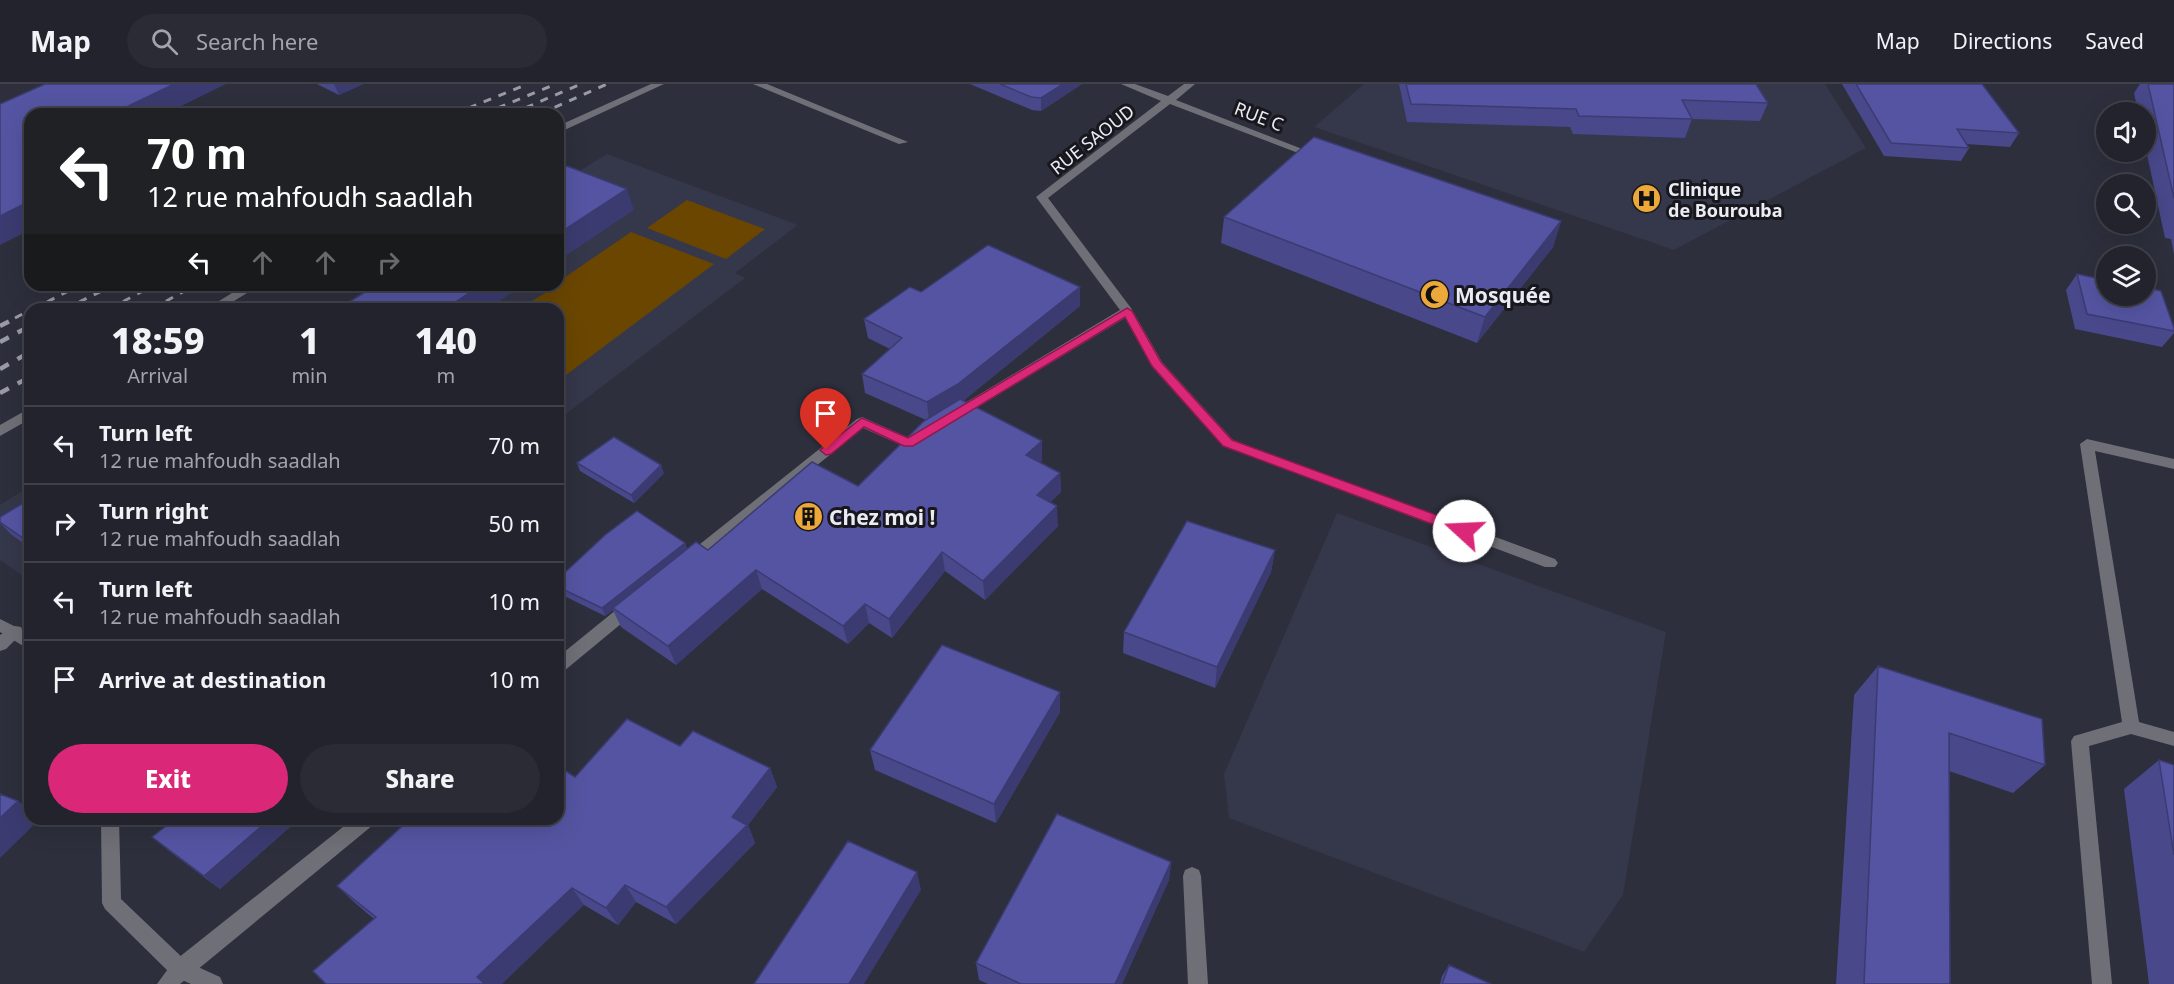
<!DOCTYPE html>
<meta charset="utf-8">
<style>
body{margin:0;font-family:"Noto Sans",sans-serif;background:#2a2b35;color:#f1f3f6;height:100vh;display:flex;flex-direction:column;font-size:22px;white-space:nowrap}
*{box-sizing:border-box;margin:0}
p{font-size:20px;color:#a2a4aa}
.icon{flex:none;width:33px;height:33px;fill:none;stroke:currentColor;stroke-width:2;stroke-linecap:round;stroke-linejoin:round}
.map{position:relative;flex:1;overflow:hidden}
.side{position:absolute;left:24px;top:219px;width:540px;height:522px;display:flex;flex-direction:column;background:#22232d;border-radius:18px;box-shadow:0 6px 24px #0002,0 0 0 2px #3f4049}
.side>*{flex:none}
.banner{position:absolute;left:24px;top:24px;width:540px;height:183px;border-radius:18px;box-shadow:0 6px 24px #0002,0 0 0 2px #3f4049;background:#202124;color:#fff;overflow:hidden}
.fabs{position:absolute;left:2096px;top:18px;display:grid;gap:12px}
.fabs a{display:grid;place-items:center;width:60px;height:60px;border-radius:50%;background:#22232d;box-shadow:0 6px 24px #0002,0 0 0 2px #3f4049;font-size:30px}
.pin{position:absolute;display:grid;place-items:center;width:51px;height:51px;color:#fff;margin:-62px -26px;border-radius:50% 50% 50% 0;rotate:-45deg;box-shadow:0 0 6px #0007}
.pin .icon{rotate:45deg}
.me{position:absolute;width:66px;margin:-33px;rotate:290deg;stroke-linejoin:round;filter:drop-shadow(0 0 4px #0008)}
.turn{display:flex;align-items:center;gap:21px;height:126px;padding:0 24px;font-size:27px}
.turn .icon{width:78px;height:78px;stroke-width:2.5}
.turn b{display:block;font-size:42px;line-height:51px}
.lanes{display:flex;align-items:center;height:57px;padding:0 24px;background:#0003;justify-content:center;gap:30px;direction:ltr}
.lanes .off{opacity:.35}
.eta{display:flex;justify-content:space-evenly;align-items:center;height:102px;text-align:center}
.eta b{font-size:36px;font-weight:800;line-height:42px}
.button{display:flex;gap:12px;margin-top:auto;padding:12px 24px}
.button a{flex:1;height:69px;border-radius:36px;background:#db2777;color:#fff;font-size:24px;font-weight:800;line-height:69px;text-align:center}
.button a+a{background:#2a2b35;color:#f1f3f6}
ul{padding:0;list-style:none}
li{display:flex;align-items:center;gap:18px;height:78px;padding:0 24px;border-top:2px solid #3f4049}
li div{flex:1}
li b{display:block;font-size:22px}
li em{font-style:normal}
header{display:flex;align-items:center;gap:36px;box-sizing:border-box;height:84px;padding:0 30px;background:#22232d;border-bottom:2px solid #3f4049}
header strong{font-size:28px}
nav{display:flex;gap:33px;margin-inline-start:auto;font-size:21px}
.search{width:420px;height:54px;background:#2a2b35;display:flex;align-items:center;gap:15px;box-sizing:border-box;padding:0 21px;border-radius:33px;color:#a2a4aa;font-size:22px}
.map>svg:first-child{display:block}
.built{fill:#35374a}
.green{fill:#6a4600}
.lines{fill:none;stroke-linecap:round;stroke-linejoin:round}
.minor{fill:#6f7077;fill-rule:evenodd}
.tertiary{fill:#6f7077;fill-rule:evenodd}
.rail-far1{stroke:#9a9ba5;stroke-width:3;stroke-dasharray:8 8;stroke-linecap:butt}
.rail{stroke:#9a9ba5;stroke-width:4.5;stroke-dasharray:10 10;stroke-linecap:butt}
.wall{fill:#48488b}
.shaded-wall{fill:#3b3b71}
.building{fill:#5454a2;stroke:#3b3b71;stroke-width:1.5}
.route{fill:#db2777;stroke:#8e194d;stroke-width:1.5}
.labels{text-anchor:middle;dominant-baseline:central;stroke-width:6;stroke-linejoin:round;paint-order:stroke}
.far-street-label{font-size:18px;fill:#eaebf3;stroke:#17171d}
.far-poi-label{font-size:18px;font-weight:bold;fill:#eaebf3;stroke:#17171d;text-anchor:start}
.poi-label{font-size:21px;font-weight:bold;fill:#eaebf3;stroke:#17171d;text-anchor:start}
</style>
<header>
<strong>Map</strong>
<div class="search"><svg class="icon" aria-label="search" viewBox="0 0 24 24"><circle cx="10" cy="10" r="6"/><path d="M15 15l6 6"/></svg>Search here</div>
<nav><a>Map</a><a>Directions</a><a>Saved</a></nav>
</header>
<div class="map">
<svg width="2174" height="900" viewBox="0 0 2174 900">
<rect width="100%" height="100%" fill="#2d2f3c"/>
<path class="built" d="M1364,0H1825L1866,64L1674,166L1314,43Z
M607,70L798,141L735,189L745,194L558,336V225H353L392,201H558V100Z
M30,402V497L0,476V421Z
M1337,429L1666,548L1623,811L1584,868L1229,734L1224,690Z"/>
<path class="green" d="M687,116L765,145L726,175L647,144Z
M631,148L714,180L558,297V225H519L558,201V198Z"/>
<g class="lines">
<path class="minor" d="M753,0H767L908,58L899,60Z
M1121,0H1135L1168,12L1184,0H1195L1176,16L1323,73L1314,75L1170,20L1048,114L1131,224L1162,278L1233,356L1555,475L1558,479L1555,483H1545L1223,362L1152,283L1125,234L960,334H950L948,331L950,328L1120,226L1036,113L1161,17Z
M862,333L907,353L922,346L929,351L908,364L863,344L695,480H685L682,476L685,472L857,335Z
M2087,355L2174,375V385L2095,367L2139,638L2174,648V662L2131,650L2089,662L2112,900H2092L2071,657L2074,652L2122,638L2080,360Z
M633,515L639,517L641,521L639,525L564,587L558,589V573L627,517Z
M15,542L21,543L23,548L6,565L0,567V551Z
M353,735H376L373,741L180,900H157L173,878Z
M1192,783L1199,786L1201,792L1208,900H1188L1183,792L1185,786Z"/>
<path class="tertiary" d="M651,0H664L558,49V42Z
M245,201H260L221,225H206Z
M30,324V335L0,352V341Z
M0,535L30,550V566L0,548Z
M101,735H119L121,815L187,878L220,893L223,900H191L173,892L105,825L102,819Z"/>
<path class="rail-far1" d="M454,30L528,0
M483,30L556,0
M511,30L581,0
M540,30L607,0
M33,225L80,201
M65,225L114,201
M109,225L154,201
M152,225L195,201
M15,234L30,226"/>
<path class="rail" d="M0,242L18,233
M0,258L30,242
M0,285L30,268
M0,309L30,293"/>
</g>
<path class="wall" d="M317,0H363L339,11Z
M970,0H1082L1041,27L1032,26Z
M1399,0H1756L1768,19L1760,37L1692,35L1685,54L1573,50L1570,43L1407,38Z
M1842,0H1982L2019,49L2010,63L1966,60L1969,64L1961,77L1884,72Z
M2140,0H2174V171L2171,155L2165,154L2145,61V28H2138L2134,9Z
M1224,133L1561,137L1553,163L1477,259L1221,159Z
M2077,190L2174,244V249L2162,263L2075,245L2066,206Z
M1080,203V222L963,317L1042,357V376L1040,379L1060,389L1061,408L1050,418L1058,442L985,516L945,487L892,554L869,539L848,560L762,505L676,581L621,543L613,526L605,532L558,509V495L685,459L687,465L708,466L858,402L926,336L865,309L862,290L890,265L868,254L864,235L921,208Z
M577,379L664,389L634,419L580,387Z
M30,415V464L12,451L0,439V433Z
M1275,466L1271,488L1215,604L1123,569L1124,548Z
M1878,582L2045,681L2013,709L1949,687L1950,900H1836L1854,611Z
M1060,608V628L996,739L875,686L870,666Z
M680,662L770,684L777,703L748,741L755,759L676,840L636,818L618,841L584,821L374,835L355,819L337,802L575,693Z
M2159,676L2174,681V900H2149L2124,705Z
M175,735H299L220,805L169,767L152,753Z
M1171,778L1169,796L1122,900H988L979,896L976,879Z
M1449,881L1491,900H1440L1442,892Z"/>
<path class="shaded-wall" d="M174,0H226L165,30H112Z
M334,0H363L339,11Z
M1063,0H1082L1041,27V14Z
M627,105L634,126L558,177V150Z
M30,117V146L0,161V132Z
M1561,137L1553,163L1477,259L1485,233Z
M481,201H523L487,225H445Z
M1080,203V222L960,319L929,337L927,318Z
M1042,357V376L1027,391L1026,371Z
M661,381L664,389L634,419L631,411Z
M1060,389L1061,408L1038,431L1037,411Z
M1057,422L1058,442L985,516L983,497Z
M685,459L688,467L613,524V526L605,532L602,524Z
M1275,466L1271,488L1215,604L1217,583Z
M942,468L945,487L892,554L889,535Z
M756,486L762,505L676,581L668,562Z
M865,520L869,539L848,560L843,542Z
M1060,608V628L996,739L994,720Z
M770,684L777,703L748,741L755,759L676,840L666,823L732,733Z
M18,717L30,725V735H40L0,774V734Z
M270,735H299L220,805L204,792Z
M1171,778L1169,796L1122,900H1115Z
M917,788L921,806L864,900H849Z
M625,801L636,818L618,841L606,824Z
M572,804L584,821L502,900H484L477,893Z"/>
<path class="building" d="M45,0H174L112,30H30V117L0,132V20Z
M1000,0H1063L1041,14L1031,13Z
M1406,0H1756L1768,19L1682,16L1692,35L1579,32L1576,25L1411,20Z
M1856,0H1982L2019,49L1957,45L1969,64L1891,59Z
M2148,0H2174V114Z
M1314,53L1561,137L1485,233L1224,133Z
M567,82L627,105L558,150V88Z
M988,161L1080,203L958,300L927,318L862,290L902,254L864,235L910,203L921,208Z
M2077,190L2106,196V212H2145V203L2161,207L2174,244V247L2087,230Z
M376,201H481L445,225H338Z
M960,315L1042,357L1026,371L1060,389L1037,411L1057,422L983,497L942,468L889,535L865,520L843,542L756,486L668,562L613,524L696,458L708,466L812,378L858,402L924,337Z
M614,353L661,381L631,411L577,379Z
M30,415V459L0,438V433Z
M637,427L685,459L602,524L558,503V495L605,451Z
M1187,437L1275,466L1217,583L1124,548Z
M942,561L1060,608L994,720L870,666Z
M1878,582L2042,635L2045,681L1949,649L1950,900H1864Z
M627,635L680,662L693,647L770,684L732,733L747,741L666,823L625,801L606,824L572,804L477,893L485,900H326L313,887L376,833L337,802L410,735H558V682L575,693Z
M2159,676L2174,681V771Z
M0,710L18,717L0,734Z
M1057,730L1171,778L1115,900H1021L976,879Z
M175,735H270L204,792L152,753Z
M848,757L917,788L849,900H754Z
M1449,881L1491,900H1442Z"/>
<path class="route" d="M1127,224L1132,227L1161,278L1232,356L1469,443V450H1459L1223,362L1152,282L1125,233L913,362H904L864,343L831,370L826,371L820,366L862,334L908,354Z"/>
<defs>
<symbol id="hospital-disc" viewBox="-11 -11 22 22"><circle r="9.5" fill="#eca93a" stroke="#17171d"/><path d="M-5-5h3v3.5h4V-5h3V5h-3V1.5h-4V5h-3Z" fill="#111"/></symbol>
<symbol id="mosque-disc" viewBox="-11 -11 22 22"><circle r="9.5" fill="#eca93a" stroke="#17171d"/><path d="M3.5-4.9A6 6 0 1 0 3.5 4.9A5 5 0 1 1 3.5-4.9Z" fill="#111"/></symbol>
<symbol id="building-disc" viewBox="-11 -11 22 22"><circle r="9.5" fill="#eca93a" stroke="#17171d"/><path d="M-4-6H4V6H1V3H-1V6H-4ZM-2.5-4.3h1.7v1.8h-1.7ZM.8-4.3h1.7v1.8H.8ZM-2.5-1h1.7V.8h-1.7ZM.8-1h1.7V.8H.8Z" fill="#111"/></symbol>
</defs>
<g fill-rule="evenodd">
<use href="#hospital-disc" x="1630" y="98" width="33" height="33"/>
<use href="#mosque-disc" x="1418" y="194" width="33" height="33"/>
<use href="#building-disc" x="792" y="416" width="33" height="33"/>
</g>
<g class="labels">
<g class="far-street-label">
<text transform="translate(1259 32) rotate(21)">RUE C</text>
<text transform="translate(1092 55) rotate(-38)">RUE SAOUD</text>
</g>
<g class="far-poi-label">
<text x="1668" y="105">Clinique<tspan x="1668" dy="21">de Bourouba</tspan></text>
</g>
<g class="poi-label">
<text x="1455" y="211">Mosquée</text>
<text x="829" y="433">Chez moi !</text>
</g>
</g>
</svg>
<div class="fabs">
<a><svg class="icon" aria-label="sound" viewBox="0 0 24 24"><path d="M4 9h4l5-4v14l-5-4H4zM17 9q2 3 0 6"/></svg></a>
<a><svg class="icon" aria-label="search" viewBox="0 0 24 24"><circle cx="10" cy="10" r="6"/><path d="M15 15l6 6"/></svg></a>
<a><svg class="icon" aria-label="layers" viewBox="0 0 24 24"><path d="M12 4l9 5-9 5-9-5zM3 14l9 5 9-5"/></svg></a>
</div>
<div class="pin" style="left:826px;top:366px;background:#d93025"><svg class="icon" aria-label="arrive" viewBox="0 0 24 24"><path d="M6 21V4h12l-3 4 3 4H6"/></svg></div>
<svg class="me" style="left:1464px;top:447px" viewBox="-20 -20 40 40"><circle r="19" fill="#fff"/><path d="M0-13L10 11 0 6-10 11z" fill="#db2777"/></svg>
<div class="banner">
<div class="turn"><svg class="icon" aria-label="left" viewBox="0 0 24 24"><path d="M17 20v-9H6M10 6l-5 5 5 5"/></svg><div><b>70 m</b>12 rue mahfoudh saadlah</div></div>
<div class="lanes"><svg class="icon" aria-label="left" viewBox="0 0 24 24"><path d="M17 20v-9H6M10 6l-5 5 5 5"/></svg><svg class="icon off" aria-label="ahead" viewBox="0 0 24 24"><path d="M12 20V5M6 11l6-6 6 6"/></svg><svg class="icon off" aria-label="ahead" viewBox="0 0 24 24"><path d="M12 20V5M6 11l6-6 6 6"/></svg><svg class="icon off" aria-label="right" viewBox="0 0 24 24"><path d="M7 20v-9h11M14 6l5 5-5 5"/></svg></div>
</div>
<section class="side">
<div class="eta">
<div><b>18:59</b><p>Arrival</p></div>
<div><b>1</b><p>min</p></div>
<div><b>140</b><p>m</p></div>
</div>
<ul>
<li><svg class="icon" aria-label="left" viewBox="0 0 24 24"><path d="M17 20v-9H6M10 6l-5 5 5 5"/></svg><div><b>Turn left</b><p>12 rue mahfoudh saadlah</p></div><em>70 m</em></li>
<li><svg class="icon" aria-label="right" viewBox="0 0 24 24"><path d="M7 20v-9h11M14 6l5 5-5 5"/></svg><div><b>Turn right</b><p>12 rue mahfoudh saadlah</p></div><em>50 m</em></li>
<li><svg class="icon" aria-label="left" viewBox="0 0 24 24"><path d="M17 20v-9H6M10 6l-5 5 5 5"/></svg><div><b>Turn left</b><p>12 rue mahfoudh saadlah</p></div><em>10 m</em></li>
<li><svg class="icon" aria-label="arrive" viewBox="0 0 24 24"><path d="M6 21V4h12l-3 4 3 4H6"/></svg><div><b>Arrive at destination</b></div><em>10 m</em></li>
</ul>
<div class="button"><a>Exit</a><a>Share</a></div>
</section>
</div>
